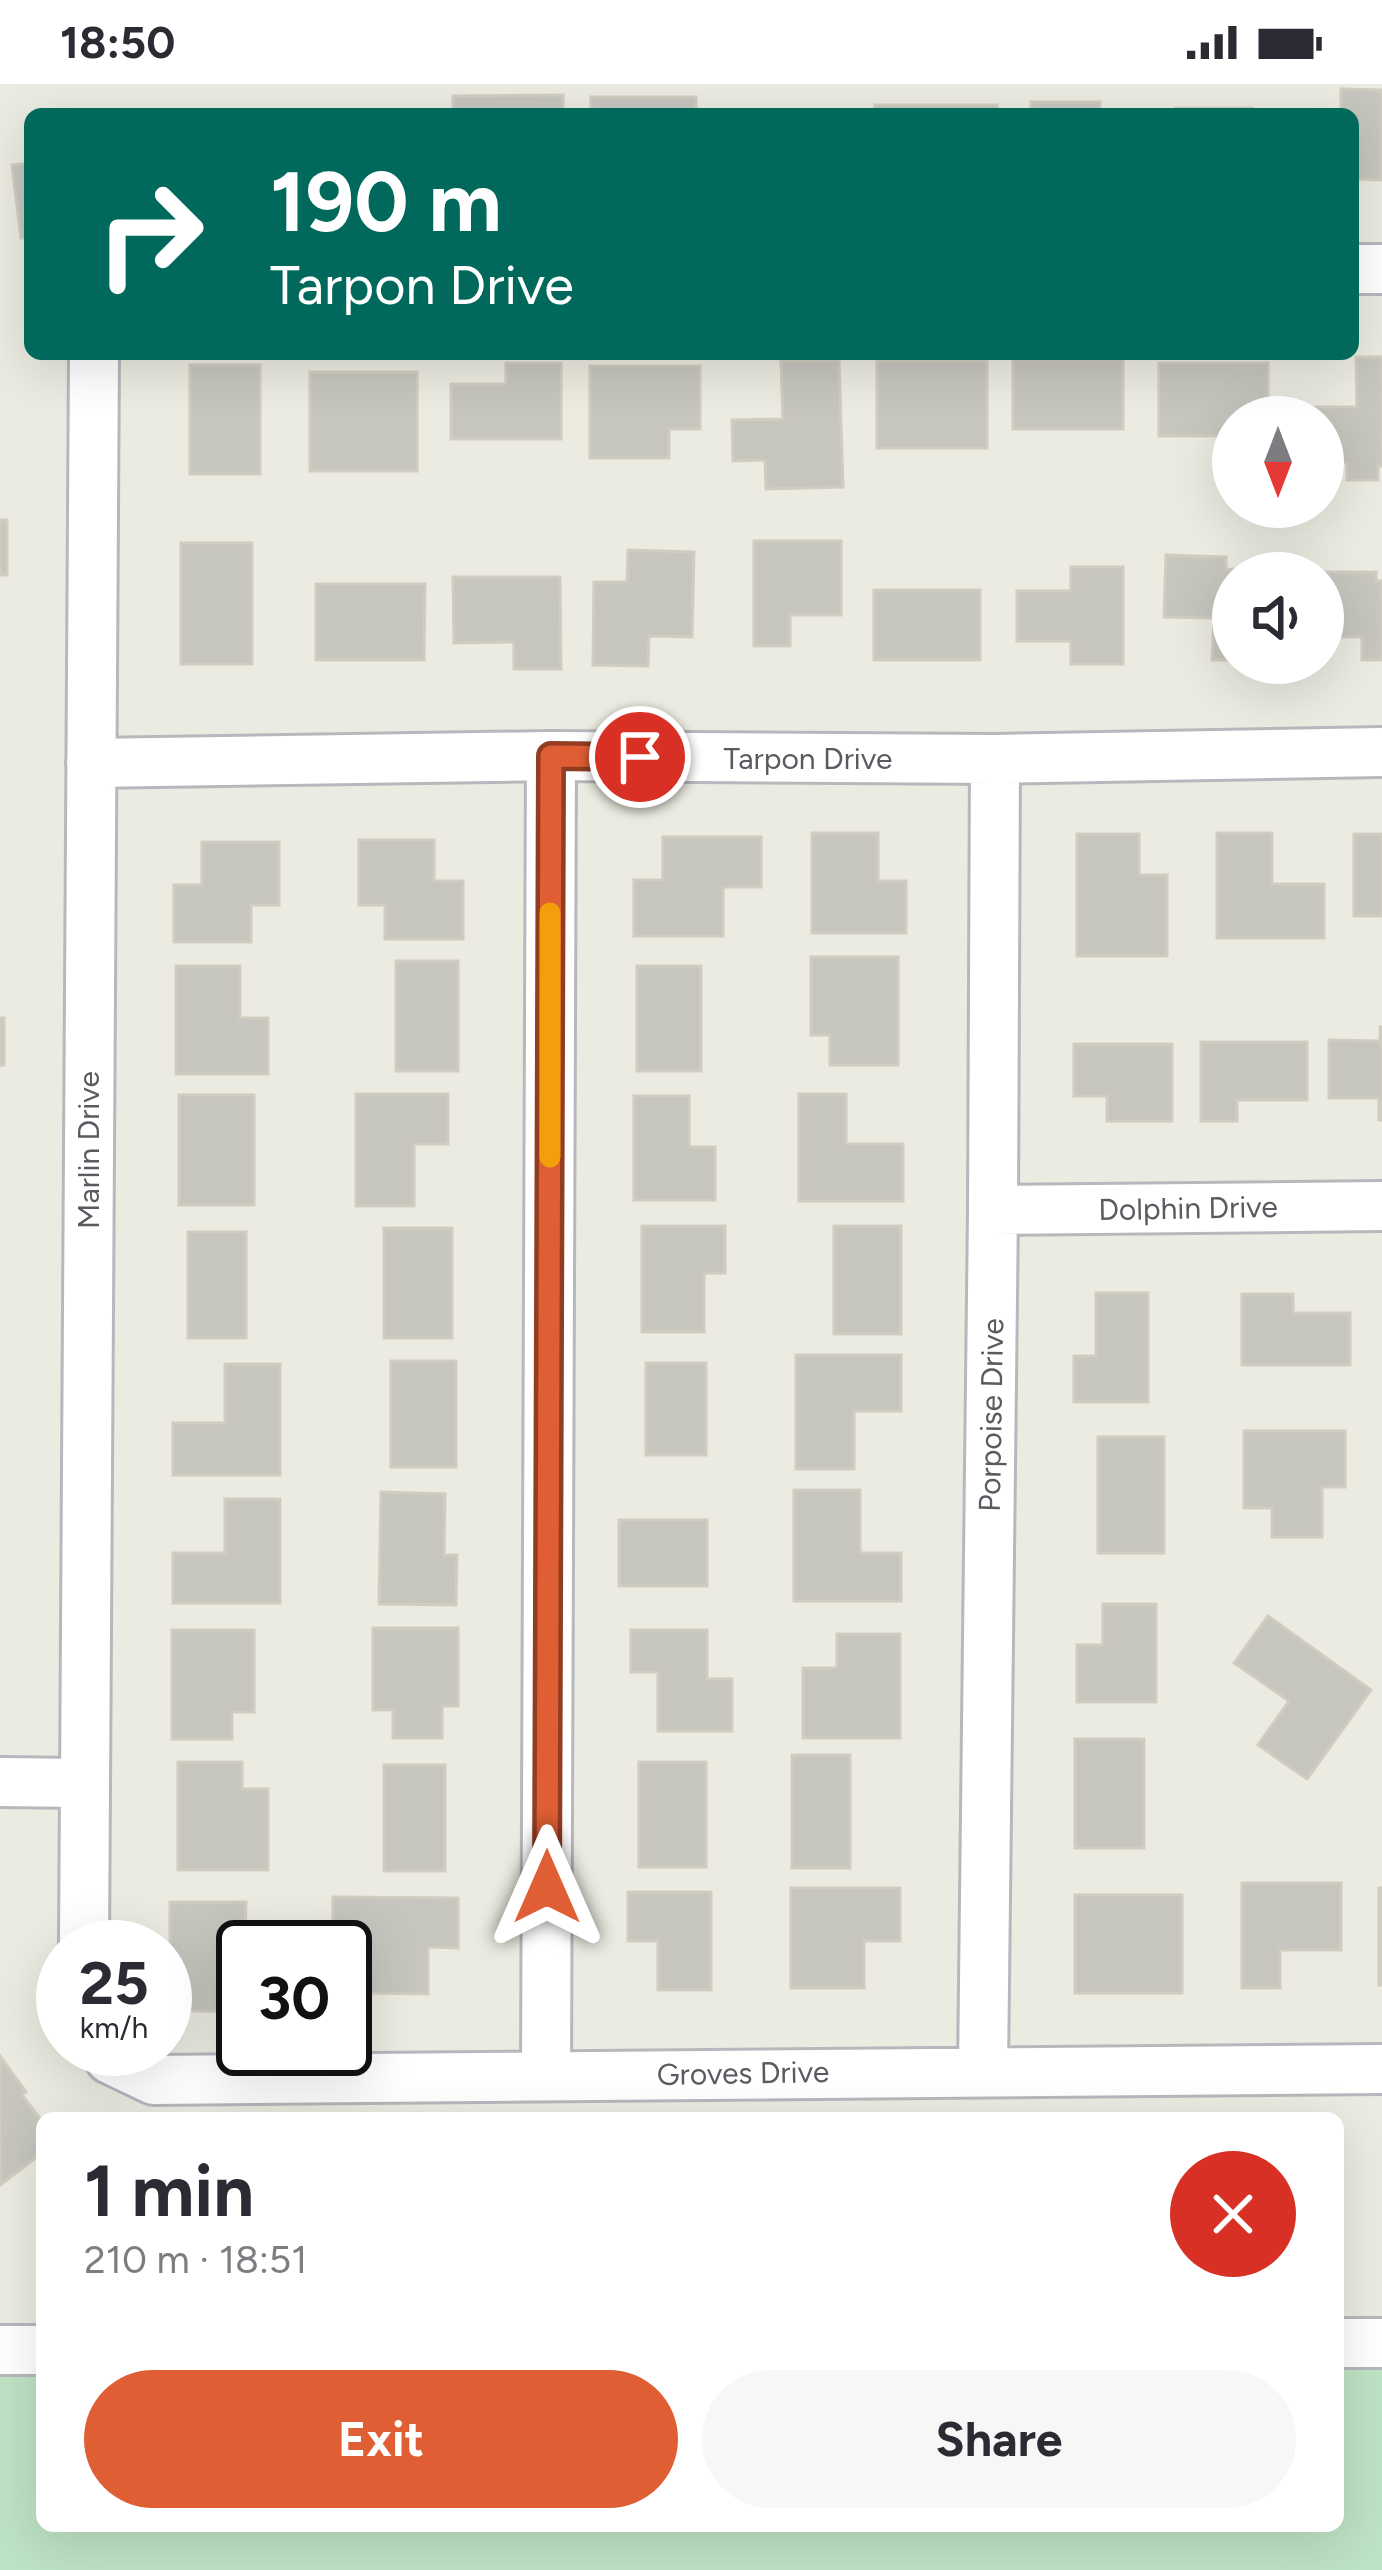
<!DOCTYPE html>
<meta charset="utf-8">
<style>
body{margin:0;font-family:Figtree,sans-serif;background:#f7f7f7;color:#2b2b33;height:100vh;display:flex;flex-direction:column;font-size:45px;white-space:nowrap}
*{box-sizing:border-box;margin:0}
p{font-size:39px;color:#7c7c81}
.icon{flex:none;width:66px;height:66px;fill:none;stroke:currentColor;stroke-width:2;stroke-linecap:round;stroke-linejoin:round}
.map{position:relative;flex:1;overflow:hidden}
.sheet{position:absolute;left:36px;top:2028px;width:1308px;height:420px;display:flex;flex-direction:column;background:#fff;border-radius:18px;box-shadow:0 12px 48px #0002}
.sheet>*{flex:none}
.top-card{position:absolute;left:24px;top:24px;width:1335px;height:252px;border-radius:18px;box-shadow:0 12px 48px #0002;background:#00695c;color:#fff;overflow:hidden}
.needle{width:78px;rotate:180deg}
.controls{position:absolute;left:1212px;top:312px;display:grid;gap:24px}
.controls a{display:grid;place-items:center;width:132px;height:132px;border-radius:50%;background:#fff;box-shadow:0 12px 48px #0002;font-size:60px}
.speed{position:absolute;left:36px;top:1836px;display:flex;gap:24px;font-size:60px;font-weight:700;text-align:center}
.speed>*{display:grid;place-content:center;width:156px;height:156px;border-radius:50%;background:#fff;box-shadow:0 12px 48px #0002;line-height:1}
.speed small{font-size:30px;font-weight:400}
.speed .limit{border:6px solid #111;border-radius:18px;background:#fff;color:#111}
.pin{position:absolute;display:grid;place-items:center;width:102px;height:102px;color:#fff;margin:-51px;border:6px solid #fff;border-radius:50%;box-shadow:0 3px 12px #0007}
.me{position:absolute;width:132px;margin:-66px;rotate:0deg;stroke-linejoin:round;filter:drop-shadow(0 0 9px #0008)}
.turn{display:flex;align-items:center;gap:42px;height:252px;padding:0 48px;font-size:54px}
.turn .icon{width:156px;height:156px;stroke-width:2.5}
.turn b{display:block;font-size:84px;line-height:102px}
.round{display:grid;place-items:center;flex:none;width:126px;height:126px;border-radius:63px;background:#f7f7f7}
.head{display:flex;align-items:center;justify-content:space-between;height:204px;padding:0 48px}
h1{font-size:72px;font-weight:700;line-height:90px}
.button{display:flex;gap:24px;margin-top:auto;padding:24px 48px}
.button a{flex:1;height:138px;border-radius:72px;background:#df5e34;color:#fff;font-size:48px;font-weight:700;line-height:138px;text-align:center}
.button a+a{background:#f7f7f7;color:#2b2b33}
.status{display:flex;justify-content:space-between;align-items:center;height:84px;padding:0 60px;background:#fff;direction:ltr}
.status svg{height:33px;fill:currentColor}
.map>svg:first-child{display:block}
.green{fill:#bee2c4}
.building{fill:#c6c5be;stroke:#d0cdc0;stroke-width:3}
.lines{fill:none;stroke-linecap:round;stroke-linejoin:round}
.minor-casing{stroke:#b6b8bd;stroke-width:54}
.minor{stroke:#fff;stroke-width:48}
.route-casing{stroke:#913d22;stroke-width:30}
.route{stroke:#df5e34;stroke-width:21}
.slow{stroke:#f59e0b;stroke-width:21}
.labels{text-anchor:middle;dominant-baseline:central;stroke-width:10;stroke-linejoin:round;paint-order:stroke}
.street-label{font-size:30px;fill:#595b61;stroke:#fff}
</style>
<div class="status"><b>18:50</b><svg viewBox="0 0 49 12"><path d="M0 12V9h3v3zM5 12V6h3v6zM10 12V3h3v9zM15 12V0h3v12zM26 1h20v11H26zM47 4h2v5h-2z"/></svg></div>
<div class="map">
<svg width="1382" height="2486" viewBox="0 0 1382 2486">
<rect width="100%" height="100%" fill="#ecebe1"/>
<path class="green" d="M1338,2282H1382V2486H0V2289L42,2288V2442H1338Z"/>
<path class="building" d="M1341,5L1382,6V96L1353,95V30H1341Z
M563,11V30H453V12Z
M591,13H696V30H591Z
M1031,18H1100V30H1031Z
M875,21H997V30H875Z
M1176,24H1252V30H1176Z
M735,26H855V30H735Z
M30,79V153L21,154L12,81Z
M1356,273H1382V382H1378V396H1347V379H1323V333H1292V323H1357Z
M1013,275H1123V345H1013Z
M839,276L843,403L766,405L765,376L733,377L732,336L783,335L781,277Z
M877,277H987V364H877Z
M506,279H561V355H451V300H506Z
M1159,279H1268V333H1233V352H1159Z
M190,281H260V390H190Z
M590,282H700V345H669V374H590Z
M310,288H417V387H310Z
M0,436H7V491H0Z
M754,457H841V531H790V562H754Z
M181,459H252V580H181Z
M628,466L694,468L692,553L649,552L648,582L593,581L594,498H627Z
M1166,471L1226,473V485L1265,486V489H1233V576H1212L1214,534L1164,533Z
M1071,483H1123V580H1071V557H1017V507H1071Z
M1300,488H1376V497H1382V576H1362V553H1323V489Z
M453,493H560L561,585H514V558L454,559Z
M316,500H425L424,576H316Z
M874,506H980V576H874Z
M812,749H878V797H906V849H812Z
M1217,749H1272V800H1324V854H1217Z
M1077,750H1139V791H1167V872H1077Z
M1354,750H1382V832H1354Z
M663,753H761V803H723V852H634V796H663Z
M359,756H434V797H463V855H385V821H359Z
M202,758H279V821H251V858H174V801H202Z
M811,873H898V981H830V951H811Z
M396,877H458V987H396Z
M176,882H240V934H268V990H176Z
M637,882H701V987H637Z
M0,934H4V981H0Z
M1380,943H1382V1036H1379V1014H1329V956L1380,957Z
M1201,958H1307V1016H1237V1037H1201Z
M1074,960H1172V1037H1107V1012H1074Z
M356,1010H448V1060H414V1122H356Z
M799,1010H846V1060H903V1117H799Z
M179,1011H254V1121H179Z
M634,1012H689V1063H715V1116H634Z
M642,1142H725V1189H704V1248H642Z
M834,1142H901V1250H834Z
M384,1144H452V1254H384Z
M188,1148H246V1254H188Z
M1096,1209H1148V1318H1074V1272H1096Z
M1242,1210H1293V1229H1350V1281H1242Z
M796,1271H901V1327H854V1385H796Z
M391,1277H456V1383H391Z
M646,1279H706V1371H646Z
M225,1280H280V1391H173V1339H225Z
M1244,1347H1345V1403H1322V1453H1272V1424H1244Z
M1098,1353H1164V1469H1098Z
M794,1406H860V1469H901V1517H794Z
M381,1408L445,1410L444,1471H457L456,1521L379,1520Z
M225,1415H280V1519H173V1469H225Z
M619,1436H707V1502H619Z
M1103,1520H1156V1618H1077V1561H1103Z
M1268,1532L1371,1606L1307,1695L1258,1661L1289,1617L1234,1579Z
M373,1544H458V1622H442V1654H393V1626H373Z
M172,1546H254V1628H232V1655H172Z
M631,1546H707V1595H732V1647H658V1588H631Z
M837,1550H900V1654H803V1584H837Z
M1075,1655H1144V1764H1075Z
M792,1671H850V1784H792Z
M178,1678H242V1705H268V1786H178Z
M639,1678H706V1783H639Z
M384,1681H445V1787H384Z
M1242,1799H1341V1866H1280V1904H1242Z
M791,1804H900V1857H864V1904H791Z
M1379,1804H1382V1901H1379Z
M628,1808H711V1906H658V1857H628Z
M1075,1811H1182V1909H1075Z
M333,1813L458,1814V1864L428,1863V1910L370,1909V1887H345V1863H333Z
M170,1818H246L243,1927H170Z
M0,1972L26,2008L22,2011L42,2037V2069L0,2101Z"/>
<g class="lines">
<defs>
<path id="minor" d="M1353,185H1382
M91,679L551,672L995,675L1382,668
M993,1126L1382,1122
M0,1698L83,1699
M84,1863L94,270
M103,1965L110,1975L154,1996L1382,1985
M983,1986L993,1126L995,675
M546,1992L551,672
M1338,2259H1382
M0,2266H42"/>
</defs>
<use href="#minor" class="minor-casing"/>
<use href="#minor" class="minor"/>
</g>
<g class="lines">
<defs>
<path id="route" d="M547,1803L551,672L640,673"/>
</defs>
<use href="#route" class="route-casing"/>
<use href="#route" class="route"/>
<path class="slow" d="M550,1073V829"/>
</g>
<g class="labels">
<g class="street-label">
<text x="808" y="674">Tarpon Drive</text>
<text transform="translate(88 1066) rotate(-90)">Marlin Drive</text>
<text transform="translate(1188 1124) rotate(-1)">Dolphin Drive</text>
<text transform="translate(991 1331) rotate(-89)">Porpoise Drive</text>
<text transform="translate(743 1989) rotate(-1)">Groves Drive</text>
</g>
</g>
</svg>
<div class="controls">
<a><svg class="needle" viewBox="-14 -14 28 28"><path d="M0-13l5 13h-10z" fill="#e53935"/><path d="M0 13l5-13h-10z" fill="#7c7c81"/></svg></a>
<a><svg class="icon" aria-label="sound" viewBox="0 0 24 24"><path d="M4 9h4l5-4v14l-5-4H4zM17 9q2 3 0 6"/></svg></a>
</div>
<div class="speed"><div>25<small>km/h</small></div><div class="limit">30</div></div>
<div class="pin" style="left:640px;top:673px;background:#d93025"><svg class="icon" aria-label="arrive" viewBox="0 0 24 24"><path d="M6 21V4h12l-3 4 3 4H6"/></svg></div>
<svg class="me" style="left:547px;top:1803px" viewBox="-20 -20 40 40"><path d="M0-17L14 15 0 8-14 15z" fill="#df5e34" stroke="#fff" stroke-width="4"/></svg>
<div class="top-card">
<div class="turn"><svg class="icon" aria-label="right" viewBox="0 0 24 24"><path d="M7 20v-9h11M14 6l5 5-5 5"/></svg><div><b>190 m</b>Tarpon Drive</div></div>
</div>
<section class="sheet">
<div class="head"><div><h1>1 min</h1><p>210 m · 18:51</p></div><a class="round" style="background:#d93025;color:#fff"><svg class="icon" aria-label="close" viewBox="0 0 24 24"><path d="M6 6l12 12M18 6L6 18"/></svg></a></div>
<div class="button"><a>Exit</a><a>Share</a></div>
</section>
</div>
